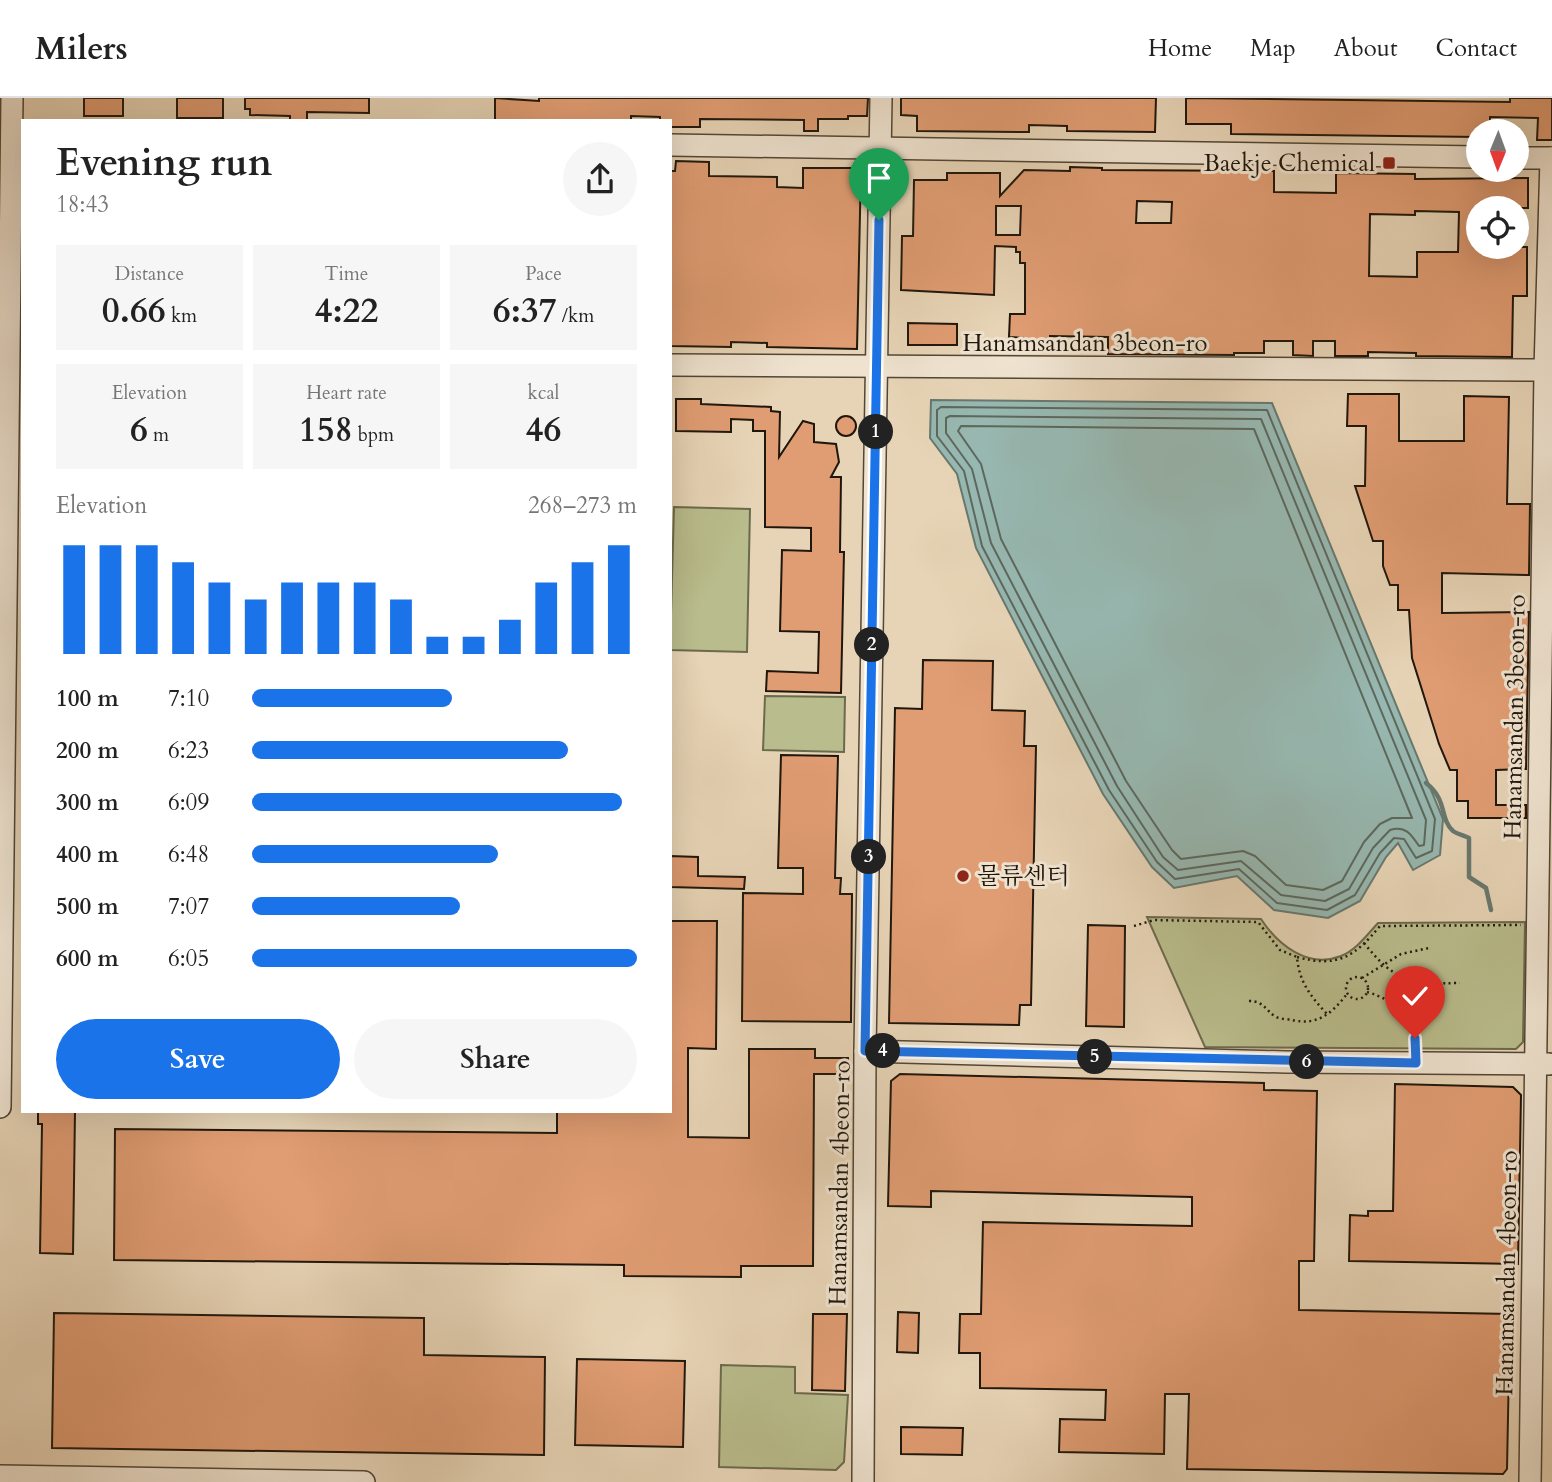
<!DOCTYPE html>
<meta charset="utf-8">
<style>
:root{--surface:#fff;--page:#f6f6f6;--text:#222;--muted:#767676;--line:#e0e0e0;--accent:#1a73e8}
body{margin:0;font-family:Cardo,"Noto Serif KR",serif;background:var(--page);color:var(--text);height:100vh;display:flex;flex-direction:column;font-size:26px;white-space:nowrap}
*{box-sizing:border-box;margin:0}
p{font-size:23px;color:var(--muted)}
.icon{flex:none;width:38px;height:38px;fill:none;stroke:currentColor;stroke-width:2;stroke-linecap:round;stroke-linejoin:round}
.map{position:relative;flex:1;overflow:hidden}
.side{position:absolute;left:21px;top:21px;width:651px;height:994px;display:flex;flex-direction:column;background:var(--surface);border-radius:0px;box-shadow:0 7px 28px #0002}
.side>*{flex:none}
.needle{width:46px;rotate:181deg}
.buttons{position:absolute;left:1466px;top:21px;display:grid;gap:14px}
.buttons a{display:grid;place-items:center;width:63px;height:63px;border-radius:50%;background:var(--surface);box-shadow:0 7px 28px #0002;font-size:35px}
.pin{position:absolute;display:grid;place-items:center;width:60px;height:60px;color:#fff;margin:-72px -30px;border-radius:50% 50% 50% 0;rotate:-45deg;box-shadow:0 0 7px #0007}
.pin .icon{rotate:45deg}
.km{position:absolute;width:35px;height:35px;margin:-18px;border-radius:50%;background:#222;color:#fff;font-size:19px;line-height:35px;text-align:center}
.round{display:grid;place-items:center;flex:none;width:74px;height:74px;border-radius:37px;background:var(--page)}
.head{display:flex;align-items:center;justify-content:space-between;height:119px;padding:0 35px}
h1{font-size:38px;font-weight:800;line-height:52px}
.figures{display:grid;grid-template-columns:repeat(3,1fr);gap:10px;height:119px;padding:7px 35px}
.figures div{display:grid;align-content:center;border-radius:0px;background:var(--page);text-align:center}
.figures b{font-size:35px;font-weight:800}
.figures small{font-size:19px;font-weight:400}
.figures p{font-size:19px}
.chart{height:196px;padding:14px 35px}
.chart p{display:flex;justify-content:space-between}
.chart svg{width:100%;height:126px;margin-top:7px;stroke:var(--accent);stroke-width:6}
.button{display:flex;gap:14px;margin-top:auto;padding:14px 35px}
.button a{flex:1;height:80px;border-radius:42px;background:var(--accent);color:#fff;font-size:28px;font-weight:800;line-height:80px;text-align:center}
.button a+a{background:var(--page);color:var(--text)}
ul{padding:0 35px;list-style:none;font-size:23px}
li{display:grid;grid-template-columns:112px 84px 1fr;align-items:center;height:52px}
li i{height:18px;border-radius:9px;background:var(--accent)}
header{display:flex;align-items:center;gap:42px;box-sizing:border-box;height:98px;padding:0 35px;background:var(--surface);border-bottom:2px solid var(--line)}
header strong{font-size:33px}
nav{display:flex;gap:38px;margin-inline-start:auto;font-size:24px}
.map>svg:first-child{display:block}
</style>
<header>
<strong>Milers</strong>
<nav><a>Home</a><a>Map</a><a>About</a><a>Contact</a></nav>
</header>
<div class="map">
<svg width="1552" height="1384" viewBox="0 0 1552 1384">
<rect width="100%" height="100%" fill="#e7d4b6"/>
<filter id="stains"><feTurbulence type="fractalNoise" baseFrequency=".00286" numOctaves="4"/><feColorMatrix values="0 0 0 0 .2 0 0 0 0 .09 0 0 0 0 .02 0 0 0 .5 -.17"/></filter>
<radialGradient id="worn" r=".72"><stop offset=".6" stop-color="#630" stop-opacity="0"/><stop offset="1" stop-color="#630" stop-opacity=".3"/></radialGradient>
<g fill="#b9bc8c" stroke="#6c6a4c" stroke-width="2">
<path d="M 674,409 L 750,411 L 747,554 L 670,552 Z"/>
<path d="M 765,598 L 845,599 L 844,654 L 763,652 Z"/>
<path d="M 1147,819 L 1261,821 C 1278,847 1308,871 1341,858 C 1356,852 1367,837 1378,825 L 1525,824 L 1523,944 L 1516,951 L 1205,949 Z"/>
<path d="M 721,1267 L 795,1269 L 795,1295 L 848,1297 L 844,1364 L 836,1372 L 719,1369 Z"/>
</g>
<path fill="#97b8b1" stroke="#67786f" stroke-width="2" d="M 931,302 L 1272,305 L 1443,721 L 1440,757 L 1413,772 L 1398,745 L 1386,759 L 1360,803 L 1328,820 L 1274,812 L 1237,778 L 1174,790 L 1152,769 L 1103,696 L 976,450 L 957,376 L 930,340 Z"/>
<g fill="none" stroke-linecap="round" stroke-linejoin="round">
<g stroke="#5c685e" stroke-width="2">
<path d="M 941,309 L 1267,312 L 1435,721 L 1432,753 L 1416,760 L 1404,741 L 1394,740 L 1380,755 L 1355,797 L 1327,812 L 1277,805 L 1239,771 L 1175,781 L 1157,764 L 1109,692 L 982,448 L 964,373 L 937,338 L 937,312 Z"/>
<path d="M 950,318 L 1261,321 L 1426,722 L 1424,747 L 1419,748 C 1411,736 1405,727 1390,732 L 1373,750 L 1349,791 L 1325,803 L 1281,797 L 1241,763 L 1178,772 L 1163,759 L 1117,688 L 991,445 L 972,371 L 946,335 L 946,320 Z"/>
<path d="M 961,328 L 1254,331 L 1412,720 L 1392,720 L 1380,726 L 1364,744 L 1342,783 L 1323,792 L 1286,787 L 1255,758 L 1243,753 L 1181,761 L 1172,752 L 1126,683 L 1001,441 L 981,366 L 958,333 Z"/>
</g>
<path stroke="#67786f" stroke-width="4.5" d="M 1426,685 C 1448,702 1439,720 1453,733 C 1457,736 1465,738 1469,740 L 1469,779 L 1486,790 L 1491,812"/>
</g>
<g fill="#e09c72" stroke="#20170c" stroke-width="2" fill-rule="evenodd">
<rect x="84" y="0" width="39" height="18"/>
<rect x="177" y="0" width="46" height="20"/>
<path d="M 245,0 L 369,0 L 369,15 L 307,14 L 307,23 L 290,23 L 290,18 L 250,17 L 250,11 L 245,11 Z"/>
<path d="M 495,0 L 539,3 L 539,0 L 868,0 L 867,18 L 848,18 L 848,21 L 818,21 L 818,33 L 804,33 L 804,22 L 700,21 L 700,29 L 670,29 L 670,23 L 660,23 L 660,19 L 631,18 L 631,23 L 495,23 Z"/>
<path d="M 901,0 L 1156,0 L 1155,34 L 1067,33 L 1067,28 L 1029,27 L 1029,34 L 917,33 L 917,18 L 901,17 Z"/>
<path d="M 1186,0 L 1510,4 L 1510,0 L 1552,0 L 1552,42 L 1537,42 L 1538,20 L 1490,19 L 1490,33 L 1479,33 L 1479,39 L 1231,36 L 1231,26 L 1186,26 Z"/>
<path d="M 676,63 L 709,64 L 709,78 L 777,79 L 777,89 L 803,90 L 803,70 L 861,70 L 857,251 L 767,249 L 767,245 L 731,244 L 731,249 L 670,248 L 670,73 L 675,73 Z"/>
<path d="M 1070,69 L 1102,70 L 1102,72 L 1274,73 L 1274,94 L 1336,95 L 1336,75 L 1415,76 L 1415,81 L 1528,80 L 1528,110 L 1479,110 L 1479,149 L 1527,149 L 1527,198 L 1513,198 L 1512,259 L 1416,258 L 1416,255 L 1368,254 L 1368,258 L 1335,258 L 1335,243 L 1313,243 L 1313,258 L 1293,257 L 1293,243 L 1264,243 L 1264,255 L 1234,255 L 1234,257 L 1108,256 L 1108,239 L 1050,238 L 1050,247 L 1024,247 L 1024,240 L 1009,239 L 1010,216 L 1025,216 L 1025,165 L 1020,165 L 1020,154 L 1016,154 L 1016,149 L 995,148 L 994,197 L 901,192 L 902,138 L 913,138 L 914,82 L 947,82 L 947,75 L 1000,75 L 1000,98 L 1024,72 L 1070,73 ZM 1137,103 L 1172,104 L 1171,125 L 1136,125 ZM 996,108 L 1021,108 L 1020,137 L 996,137 ZM 1415,113 L 1459,114 L 1458,154 L 1417,154 L 1417,179 L 1369,178 L 1370,116 L 1415,117 Z"/>
<path d="M 908,225 L 957,226 L 957,247 L 908,247 Z"/>
<path d="M 1348,296 L 1399,296 L 1399,343 L 1464,343 L 1464,298 L 1509,299 L 1507,406 L 1530,406 L 1529,477 L 1442,475 L 1442,515 L 1529,514 L 1526,671 L 1496,672 L 1496,707 L 1526,707 L 1526,720 L 1468,720 L 1468,703 L 1457,703 L 1457,672 L 1450,672 L 1439,646 L 1412,560 L 1409,512 L 1398,512 L 1398,487 L 1390,487 L 1383,468 L 1383,443 L 1373,443 L 1355,388 L 1365,388 L 1366,328 L 1347,328 Z"/>
<path d="M 676,301 L 701,301 L 701,306 L 771,309 L 771,313 L 780,314 L 779,359 L 803,323 L 814,326 L 814,344 L 836,346 L 839,364 L 831,379 L 841,379 L 840,454 L 844,454 L 841,595 L 766,593 L 767,573 L 818,575 L 819,534 L 780,533 L 782,452 L 811,453 L 811,430 L 765,429 L 765,333 L 753,333 L 753,322 L 731,321 L 731,334 L 676,333 Z"/>
<circle cx="846" cy="328" r="10"/>
<path d="M 923,562 L 993,563 L 992,612 L 1025,613 L 1024,648 L 1036,648 L 1031,907 L 1020,907 L 1019,927 L 889,925 L 895,610 L 922,611 Z"/>
<path d="M 781,657 L 838,658 L 835,780 L 841,780 L 840,796 L 852,796 L 851,924 L 742,923 L 743,795 L 803,796 L 803,770 L 778,770 Z"/>
<path d="M 670,758 L 698,759 L 698,778 L 745,779 L 744,791 L 670,789 Z"/>
<path d="M 670,823 L 717,823 L 716,951 L 688,950 L 688,1039 L 749,1040 L 749,951 L 815,951 L 815,960 L 848,960 L 848,976 L 814,976 L 813,1168 L 741,1168 L 741,1179 L 624,1178 L 624,1167 L 114,1162 L 115,1031 L 557,1035 L 557,1013 L 670,1013 Z"/>
<path d="M 1088,827 L 1125,828 L 1124,929 L 1086,928 Z"/>
<path d="M 900,976 L 1264,985 L 1264,992 L 1317,993 L 1314,1163 L 1299,1163 L 1299,1212 L 1510,1216 L 1507,1371 L 1503,1376 L 1187,1371 L 1189,1296 L 1165,1296 L 1164,1356 L 1059,1354 L 1060,1321 L 1105,1322 L 1106,1292 L 980,1290 L 980,1255 L 959,1255 L 960,1216 L 981,1216 L 983,1124 L 1192,1128 L 1192,1099 L 931,1093 L 931,1109 L 888,1108 L 891,983 Z"/>
<path d="M 1395,986 L 1513,989 L 1521,997 L 1518,1166 L 1349,1163 L 1350,1117 L 1368,1118 L 1368,1113 L 1393,1113 Z"/>
<path d="M 38,1013 L 75,1013 L 73,1156 L 40,1155 L 42,1026 L 38,1026 Z"/>
<path d="M 898,1214 L 919,1215 L 918,1255 L 897,1254 Z"/>
<path d="M 54,1215 L 424,1220 L 424,1257 L 545,1259 L 544,1357 L 52,1350 Z"/>
<path d="M 813,1216 L 847,1216 L 845,1293 L 812,1292 Z"/>
<path d="M 577,1261 L 685,1263 L 683,1349 L 575,1347 Z"/>
<path d="M 901,1329 L 963,1330 L 962,1357 L 901,1356 Z"/>
</g>
<g fill="none" stroke-linecap="round" stroke-linejoin="round">
<defs>
<g id="minor">
<path d="M 670,47 L 1479,59"/>
<path d="M 1517,60 L 1552,60"/>
<path d="M 670,267 L 1545,272"/>
<path d="M 865,953 L 1286,964 L 1549,966"/>
<path d="M 0,1009 L 12,0"/>
<path d="M 0,1378 L 364,1384"/>
<path d="M 863,1384 L 865,953 L 881,0"/>
<path d="M 1530,1384 L 1545,272 L 1551,60"/>
</g>
</defs>
<use href="#minor" stroke="#524636" stroke-width="24"/>
<g stroke="#20170c" stroke-width="2.5" stroke-dasharray="2 3.5" stroke-linecap="butt">
<path d="M 1134,828 L 1154,822 L 1258,824 L 1280,852 L 1297,859 C 1299,884 1311,899 1328,917"/>
<path d="M 1364,845 C 1396,885 1411,886 1460,885"/>
<path d="M 1297,859 C 1338,870 1354,859 1380,828 L 1521,827"/>
<circle cx="1357" cy="890" r="11"/>
<path d="M 1362,880 L 1401,856 L 1429,850"/>
<path d="M 1367,894 C 1395,902 1415,919 1415,949"/>
<path d="M 1249,903 C 1264,903 1265,912 1276,919 C 1280,921 1287,921 1292,922 C 1318,928 1332,915 1347,896"/>
<path d="M 1411,925 L 1429,919"/>
</g>
<use href="#minor" stroke="#efe3d0" stroke-width="21"/>
</g>
<g fill="none" stroke-linecap="round" stroke-linejoin="round">
<defs>
<path id="route" d="M 879,122 L 865,953 L 1416,965 L 1415,940"/>
</defs>
<use href="#route" stroke="#fff" stroke-width="14"/>
<use href="#route" stroke="#1a73e8" stroke-width="9"/>
</g>
<g fill="#8f2418" stroke="#efe3d0" stroke-width="2.5">
<rect x="1382" y="58" width="14" height="14" rx="3.5"/>
<circle cx="963" cy="778" r="7"/>
</g>
<g text-anchor="middle" dominant-baseline="central" stroke-width="6" stroke-linejoin="round" paint-order="stroke">
<g font-size="24" fill="#20170c" stroke="#efe3d0" text-anchor="end">
<text x="1375" y="65">Baekje Chemical</text>
<text x="977" y="778" text-anchor="start">물류센터</text>
</g>
<g font-size="24" fill="#20170c" stroke="#efe3d0">
<text x="1085" y="245">Hanamsandan 3beon-ro</text>
<text transform="translate(1515 619) rotate(-89)">Hanamsandan 3beon-ro</text>
<text transform="translate(840 1085) rotate(-89)">Hanamsandan 4beon-ro</text>
<text transform="translate(1507 1175) rotate(-89)">Hanamsandan 4beon-ro</text>
</g>
</g>
<rect width="100%" height="100%" filter="url(#stains)"/>
<rect width="100%" height="100%" fill="url(#worn)"/>
</svg>
<div class="buttons">
<a><svg class="needle" viewBox="-14 -14 28 28"><path d="M0-13l5 13h-10z" fill="#e53935"/><path d="M0 13l5-13h-10z" fill="#767676"/></svg></a>
<a><svg class="icon" aria-label="locate" viewBox="0 0 24 24"><circle cx="12" cy="12" r="6"/><path d="M12 2v4M12 18v4M2 12h4M18 12h4"/></svg></a>
</div>
<div class="pin" style="left:879px;top:122px;background:#1e9e55"><svg class="icon" aria-label="arrive" viewBox="0 0 24 24"><path d="M6 21V4h12l-3 4 3 4H6"/></svg></div>
<div class="pin" style="left:1415px;top:940px;background:#d93025"><svg class="icon" aria-label="check" viewBox="0 0 24 24"><path d="M5 12l5 5 9-10"/></svg></div>
<b class="km" style="left:876px;top:334px">1</b>
<b class="km" style="left:872px;top:547px">2</b>
<b class="km" style="left:869px;top:759px">3</b>
<b class="km" style="left:883px;top:953px">4</b>
<b class="km" style="left:1095px;top:959px">5</b>
<b class="km" style="left:1307px;top:964px">6</b>
<section class="side">
<div class="head"><div><h1>Evening run</h1><p>18:43</p></div><a class="round"><svg class="icon" aria-label="share" viewBox="0 0 24 24"><path d="M12 15V3M7 8l5-5 5 5M5 13v7h14v-7"/></svg></a></div>
<div class="figures">
<div><p>Distance</p><b>0.66<small> km</small></b></div>
<div><p>Time</p><b>4:22</b></div>
<div><p>Pace</p><b>6:37<small> /km</small></b></div>
</div>
<div class="figures">
<div><p>Elevation</p><b>6<small> m</small></b></div>
<div><p>Heart rate</p><b>158<small> bpm</small></b></div>
<div><p>kcal</p><b>46</b></div>
</div>
<div class="chart"><p><span>Elevation</span>268–273 m</p>
<svg viewBox="0 0 160 44" preserveAspectRatio="none"><path d="M5 44V6M15 44V6M25 44V6M35 44V12M45 44V19M55 44V25M65 44V19M75 44V19M85 44V19M95 44V25M105 44V38M115 44V38M125 44V32M135 44V19M145 44V12M155 44V6"/></svg>
</div>
<ul>
<li><b>100 m</b>7:10<i style="width:52%"></i></li>
<li><b>200 m</b>6:23<i style="width:82%"></i></li>
<li><b>300 m</b>6:09<i style="width:96%"></i></li>
<li><b>400 m</b>6:48<i style="width:64%"></i></li>
<li><b>500 m</b>7:07<i style="width:54%"></i></li>
<li><b>600 m</b>6:05<i style="width:100%"></i></li>
</ul>
<div class="button"><a>Save</a><a>Share</a></div>
</section>
</div>
